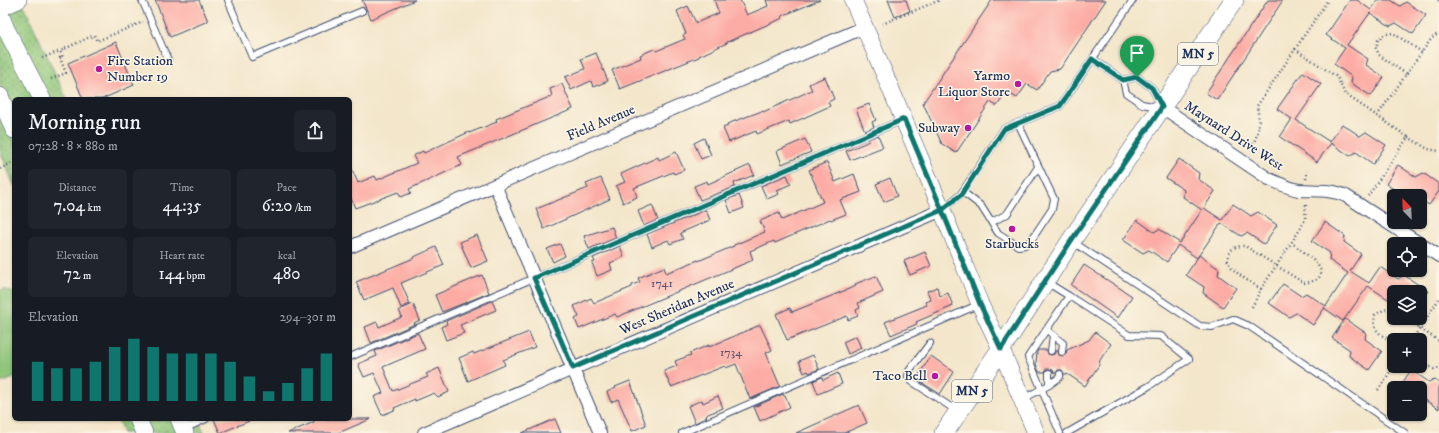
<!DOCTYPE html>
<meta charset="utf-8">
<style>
:root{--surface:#171b24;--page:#20242c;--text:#f1f3f6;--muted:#9ea1a6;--accent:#0f766e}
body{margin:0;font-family:"IM FELL DW Pica",serif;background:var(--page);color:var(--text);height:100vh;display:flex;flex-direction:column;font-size:15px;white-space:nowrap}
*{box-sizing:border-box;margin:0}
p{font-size:13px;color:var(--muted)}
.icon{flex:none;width:22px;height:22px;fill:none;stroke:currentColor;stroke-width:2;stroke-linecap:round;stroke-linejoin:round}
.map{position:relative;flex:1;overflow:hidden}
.details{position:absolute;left:12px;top:97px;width:340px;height:324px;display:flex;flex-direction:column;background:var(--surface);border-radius:6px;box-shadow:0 1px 3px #0004}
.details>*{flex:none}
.needle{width:26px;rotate:337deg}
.fabs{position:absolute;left:1387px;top:189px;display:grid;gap:8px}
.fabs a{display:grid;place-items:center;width:40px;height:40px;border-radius:6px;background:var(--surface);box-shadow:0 1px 3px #0004;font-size:20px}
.pin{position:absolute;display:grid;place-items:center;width:34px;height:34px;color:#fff;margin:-41px -17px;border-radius:50% 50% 50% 0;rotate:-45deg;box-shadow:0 0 4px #0007}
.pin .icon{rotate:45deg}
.round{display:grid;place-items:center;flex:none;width:42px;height:42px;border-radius:6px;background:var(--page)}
.overview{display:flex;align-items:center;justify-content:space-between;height:68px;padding:0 16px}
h1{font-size:22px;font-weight:600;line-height:30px}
.metrics{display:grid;grid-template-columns:repeat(3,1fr);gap:6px;height:68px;padding:4px 16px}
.metrics div{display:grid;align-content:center;border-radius:6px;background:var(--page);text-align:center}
.metrics b{font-size:17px;font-weight:600}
.metrics small{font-size:11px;font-weight:400}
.metrics p{font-size:11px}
.chart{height:112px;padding:8px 16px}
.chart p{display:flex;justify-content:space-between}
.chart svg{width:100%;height:72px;margin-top:4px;stroke:var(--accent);stroke-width:6}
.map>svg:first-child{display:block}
</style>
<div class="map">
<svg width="1439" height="433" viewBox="0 0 1439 433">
<defs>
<pattern id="park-dots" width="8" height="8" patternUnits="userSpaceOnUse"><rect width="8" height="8" fill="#8fc679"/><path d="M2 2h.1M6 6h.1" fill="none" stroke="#74a166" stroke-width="1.8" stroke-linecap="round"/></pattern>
</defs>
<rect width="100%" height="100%" fill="#fcf5e5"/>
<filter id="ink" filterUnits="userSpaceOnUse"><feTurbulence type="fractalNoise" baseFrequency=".025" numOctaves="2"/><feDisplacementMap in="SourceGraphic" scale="8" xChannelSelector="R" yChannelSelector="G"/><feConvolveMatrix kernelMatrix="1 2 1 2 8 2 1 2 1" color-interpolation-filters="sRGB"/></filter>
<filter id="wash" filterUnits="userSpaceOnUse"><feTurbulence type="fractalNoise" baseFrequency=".012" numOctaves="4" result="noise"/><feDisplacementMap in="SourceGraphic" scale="16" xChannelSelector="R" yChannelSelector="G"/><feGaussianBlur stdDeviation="0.9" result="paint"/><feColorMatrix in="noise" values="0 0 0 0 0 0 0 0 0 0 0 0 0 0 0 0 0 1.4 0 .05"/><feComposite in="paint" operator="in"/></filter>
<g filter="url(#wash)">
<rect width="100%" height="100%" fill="#f3e6ca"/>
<g fill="url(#park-dots)" stroke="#557a6c">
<path d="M 0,0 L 21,0 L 67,99 L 14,99 L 14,186 L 0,150 Z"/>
<path d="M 117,419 L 198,419 L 204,433 L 123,433 Z"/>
</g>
<path fill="#8fc679" stroke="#557a6c" d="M 4,289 L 14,293 L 14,378 L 0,383 L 0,291 Z"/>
<g id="blocks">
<g fill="#fcaca4">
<path d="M 155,0 L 199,0 L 208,21 L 170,37 Z"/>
<path d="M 362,0 L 415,0 L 371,19 Z"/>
<path d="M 714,0 L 740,0 L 747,15 L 768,6 L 766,0 L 820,0 L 782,16 L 783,18 L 727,42 L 727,43 L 699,56 L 699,57 L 620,89 L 612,70 L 641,58 L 640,55 L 654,49 L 656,51 L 685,39 L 683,35 L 686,34 L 677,11 L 688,6 L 696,23 L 719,13 Z"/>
<path d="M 888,0 L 906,0 L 910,11 L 895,17 Z"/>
<path d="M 992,0 L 1106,0 L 1060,69 L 1050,71 L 1037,90 L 1027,84 L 1017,98 L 1007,92 L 997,106 L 990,102 L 956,153 L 942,144 L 923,103 Z"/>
<path d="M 1268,0 L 1283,0 L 1217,100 L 1206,93 Z"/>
<path d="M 1350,0 L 1357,0 L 1371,10 L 1378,0 L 1391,0 L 1400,6 L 1406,2 L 1426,15 L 1413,34 L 1396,23 L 1390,26 L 1370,13 L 1347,45 L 1368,59 L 1366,65 L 1384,77 L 1371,96 L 1351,83 L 1352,77 L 1334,64 L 1345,48 L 1326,35 Z"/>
<path d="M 116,42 L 134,85 L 102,99 L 83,99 L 68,63 Z"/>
<path d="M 596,53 L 608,81 L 593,87 L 591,81 L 571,90 L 565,77 L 585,69 L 581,59 Z"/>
<path d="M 1303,72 L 1321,84 L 1296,120 L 1330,142 L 1342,124 L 1360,136 L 1366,132 L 1386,145 L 1373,164 L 1356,152 L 1350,156 L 1331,143 L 1317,162 L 1280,137 L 1292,119 L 1277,109 Z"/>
<path d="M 825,77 L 834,99 L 828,102 L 830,106 L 790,124 L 789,121 L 757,134 L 756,131 L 729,142 L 723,128 L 728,126 L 727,124 L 762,111 L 763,112 L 812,90 L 809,84 Z"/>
<path d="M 562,84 L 573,109 L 458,157 L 462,165 L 409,189 L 411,193 L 401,197 L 398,192 L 355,208 L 350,196 L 350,165 L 358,183 L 375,176 L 377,180 L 417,163 L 413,156 L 423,151 L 424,153 L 469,132 L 469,133 L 497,122 L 496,119 L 552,96 L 550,89 Z"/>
<path d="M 869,104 L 876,120 L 872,122 L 874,127 L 865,131 L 856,109 Z"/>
<path d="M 878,135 L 883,147 L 850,160 L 846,151 L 865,143 L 869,141 L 868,139 Z"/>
<path d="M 704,138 L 711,155 L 701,159 L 694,143 Z"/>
<path d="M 805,139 L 811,152 L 782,164 L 777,151 Z"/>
<path d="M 676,152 L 684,170 L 674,174 L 673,172 L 634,188 L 637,197 L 623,203 L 616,186 L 625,182 L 621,174 L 658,157 L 659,160 Z"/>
<path d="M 1179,159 L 1199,173 L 1198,179 L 1215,191 L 1204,208 L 1222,220 L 1233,204 L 1251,216 L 1258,212 L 1277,225 L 1264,244 L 1247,233 L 1241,236 L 1221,223 L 1197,258 L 1178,245 L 1167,262 L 1149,250 L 1143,253 L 1123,240 L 1137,220 L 1154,232 L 1159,229 L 1180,243 L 1202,210 L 1183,197 L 1184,190 L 1166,178 Z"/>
<path d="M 827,162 L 835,182 L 854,174 L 861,192 L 840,200 L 846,214 L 831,220 L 830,219 L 775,243 L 774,241 L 750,251 L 753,260 L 617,317 L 615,314 L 579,329 L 575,319 L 579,317 L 574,306 L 591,298 L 594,303 L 632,287 L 632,285 L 640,282 L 638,278 L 664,267 L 666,273 L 698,260 L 698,261 L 734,246 L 734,245 L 765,232 L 760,221 L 779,213 L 782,220 L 823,202 L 809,170 Z"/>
<path d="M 750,165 L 754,175 L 734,183 L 735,187 L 700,200 L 694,186 L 707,181 L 708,184 Z"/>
<path d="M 1398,165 L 1416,177 L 1423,173 L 1439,184 L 1439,191 L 1429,205 L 1420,199 L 1420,196 L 1416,196 L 1412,194 L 1409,196 L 1404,196 L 1386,184 Z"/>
<path d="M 787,175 L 791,184 L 777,190 L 779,194 L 767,199 L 761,186 Z"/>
<path d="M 601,178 L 610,199 L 544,229 L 536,209 L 588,188 L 586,184 Z"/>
<path d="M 890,178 L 897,196 L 884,202 L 876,184 Z"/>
<path d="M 739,195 L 744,208 L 731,213 L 726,200 Z"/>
<path d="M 652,205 L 658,220 L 644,226 L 638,211 Z"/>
<path d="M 706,210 L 710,220 L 680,233 L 683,239 L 670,244 L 668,240 L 652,247 L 647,234 Z"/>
<path d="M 1325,222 L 1345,236 L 1344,242 L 1361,254 L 1350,271 L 1369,283 L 1380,267 L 1398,279 L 1404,275 L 1429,292 L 1394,292 L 1394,295 L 1388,299 L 1368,286 L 1343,321 L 1324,308 L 1325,307 L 1313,325 L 1296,313 L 1289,317 L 1269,303 L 1283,284 L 1301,296 L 1306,293 L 1326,306 L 1348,273 L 1329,260 L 1330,253 L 1312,241 Z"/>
<path d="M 612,227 L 616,238 L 589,249 L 584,236 Z"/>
<path d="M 477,235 L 488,261 L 471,268 L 460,242 Z"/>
<path d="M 560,244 L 565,256 L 553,262 L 547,249 Z"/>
<path d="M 620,246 L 624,257 L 610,263 L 612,270 L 597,276 L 592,263 L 595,262 L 593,258 Z"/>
<path d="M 436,247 L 444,265 L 401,283 L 410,304 L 401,308 L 393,288 L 364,300 L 356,282 L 414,258 L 414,257 Z"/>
<path d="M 925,252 L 931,266 L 910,275 L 904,261 Z"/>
<path d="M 1199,255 L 1219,269 L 1218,275 L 1236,288 L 1223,307 L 1203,293 L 1204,287 L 1186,275 Z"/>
<path d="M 1084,265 L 1132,296 L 1118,318 L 1071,285 Z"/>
<path d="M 482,275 L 489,293 L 442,312 L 435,295 Z"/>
<path d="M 876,276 L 883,292 L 858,303 L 860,308 L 856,310 L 858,316 L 848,320 L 847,316 L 787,340 L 776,314 L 790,308 L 792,312 L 856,286 L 855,284 Z"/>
<path d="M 937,287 L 940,296 L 948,293 L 953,306 L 916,322 L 917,324 L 891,335 L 885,322 L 927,305 L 925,302 L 931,300 L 927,291 Z"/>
<path d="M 492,301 L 496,310 L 460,325 L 464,333 L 446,340 L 441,327 L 447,324 L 446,321 Z"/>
<path d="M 413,304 L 420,320 L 414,323 L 415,324 L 371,343 L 365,327 L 377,322 L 379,327 L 402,317 L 399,310 Z"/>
<path d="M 1345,319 L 1366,333 L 1365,339 L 1382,351 L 1369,370 L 1349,356 L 1350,350 L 1332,338 Z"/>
<path d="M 760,325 L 772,350 L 766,353 L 780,386 L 750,399 L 736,364 L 726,368 L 725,366 L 671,387 L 664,371 L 677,366 L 675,361 L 691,355 L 690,353 L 709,345 L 709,347 Z"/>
<path d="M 529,332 L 535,347 L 503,360 L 505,365 L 468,381 L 459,358 L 473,352 L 474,354 Z"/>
<path d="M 1095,332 L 1111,344 L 1100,360 L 1099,365 L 1085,386 L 1069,375 L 1064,374 L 1062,370 L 1058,370 L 1056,373 L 1054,373 L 1053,370 L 1049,369 L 1046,369 L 1045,372 L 1039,372 L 1036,364 L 1037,352 L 1038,350 L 1047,350 L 1048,354 L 1051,355 L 1054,354 L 1056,351 L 1058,351 L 1059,355 L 1063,356 L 1066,354 L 1067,350 L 1089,340 Z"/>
<path d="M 418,333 L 425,349 L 383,367 L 393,391 L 428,377 L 426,374 L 439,368 L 449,392 L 438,397 L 434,393 L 415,401 L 415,399 L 394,408 L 395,410 L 382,415 L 374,397 L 383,393 L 374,373 L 364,377 L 358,364 L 377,356 L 375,351 Z"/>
<path d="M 856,336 L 861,348 L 848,354 L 843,342 Z"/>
<path d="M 813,355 L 819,369 L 809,373 L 808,371 L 804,373 L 799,361 Z"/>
<path d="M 931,356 L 954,372 L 940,394 L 916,379 Z"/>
<path d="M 1411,370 L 1429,382 L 1434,379 L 1439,383 L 1439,409 L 1420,397 L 1420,388 L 1399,388 Z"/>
<path d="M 838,373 L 842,384 L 818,394 L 813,381 L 822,377 L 823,380 Z"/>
<path d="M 630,381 L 646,425 L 632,431 L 618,399 L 611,402 L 607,392 L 616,388 L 615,387 Z"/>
<path d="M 783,394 L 784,396 L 785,396 L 790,407 L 760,421 L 754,407 Z"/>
<path d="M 718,396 L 723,408 L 708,414 L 706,416 L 707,417 L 695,423 L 688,406 L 702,400 L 703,403 Z"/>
<path d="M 859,405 L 867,423 L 844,433 L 796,433 Z"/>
<path d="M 214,419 L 254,419 L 220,433 Z"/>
<path d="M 313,419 L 371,419 L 338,433 L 288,433 L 314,422 Z"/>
<path d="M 555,419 L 561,433 L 522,433 Z"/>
</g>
</g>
</g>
<g filter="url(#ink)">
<use href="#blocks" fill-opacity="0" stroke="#3b4a6e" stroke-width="1"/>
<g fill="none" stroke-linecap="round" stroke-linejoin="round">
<defs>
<g id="lane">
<path d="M 142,0 L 168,60"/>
<path d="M 228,0 L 252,57 L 362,11"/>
<path d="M 1093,59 L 1123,80 L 1126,93 L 1142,104 L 1158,107"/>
<path d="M 1123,80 L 1137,77 L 1152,88 L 1160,103"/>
<path d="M 963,192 L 981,206 L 998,233 L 1018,246 L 1025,245 L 1032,239 L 1052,209 L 1054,199 L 1018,123"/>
<path d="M 943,209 L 961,194 L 1004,129 L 1060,106 L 1133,0"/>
<path d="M 992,222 L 1007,214 L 1038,167"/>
<path d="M 1073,242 L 1200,326 L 1212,327 L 1233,319 L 1249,326 L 1405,433"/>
<path d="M 1048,283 L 1069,296 L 1028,357 L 1060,433"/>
<path d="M 1046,329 L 1053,335 L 1051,351"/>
<path d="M 1053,335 L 1063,343 L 1062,352"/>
<path d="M 930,343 L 909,371 L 908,377 L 911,381 L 957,411"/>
<path d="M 350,357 L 902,120"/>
<path d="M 1049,385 L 1060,377 L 1060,374"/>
<path d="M 1023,399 L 1049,385 L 1049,373"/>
<path d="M 184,429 L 206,419"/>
<path d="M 682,433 L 980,304"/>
<path d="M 1067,433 L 1149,386 L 1189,359 L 1161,336 L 1129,335 L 1069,296"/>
</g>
<g id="street">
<path d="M 1162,107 L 1269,179 C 1279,183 1288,188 1299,190 C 1315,191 1331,189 1346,196 L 1439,256"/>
<path d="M 495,185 L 600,433"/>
<path d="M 350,247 L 865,27"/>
<path d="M 424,433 L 942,210"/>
</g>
<g id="secondary">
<path d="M 853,0 L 942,210 L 980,304 L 1001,349 L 1036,433"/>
<path d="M 0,8 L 18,0"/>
<path d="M 0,14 L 6,29 L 42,99"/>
<path d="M 0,96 L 14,130"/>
<path d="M 138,419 L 144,433"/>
<path d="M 179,419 L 185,433"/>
</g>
<path id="primary" d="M 944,433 L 1001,349 L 1071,241 L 1234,0"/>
</defs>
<use href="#lane" stroke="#3b4a6e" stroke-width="8"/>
<use href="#street" stroke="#3b4a6e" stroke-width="14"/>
<use href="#secondary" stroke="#3b4a6e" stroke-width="18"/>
<use href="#primary" stroke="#3b4a6e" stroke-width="20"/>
<g stroke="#3b4a6e" stroke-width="2.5" stroke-dasharray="1 3" stroke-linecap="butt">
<path d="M 1438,0 L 1439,1"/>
<path d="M 882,24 L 940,0"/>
<path d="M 1295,49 L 1337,77 L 1345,94 L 1408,137 L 1368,196"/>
<path d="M 42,58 L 60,51"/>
<path d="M 1406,74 L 1379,55 L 1376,48 L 1378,40 L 1385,34 L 1393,33 L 1422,52"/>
<path d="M 51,79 L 66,73 L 60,58 L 63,57 L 60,51 L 94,35 L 97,41 L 143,22"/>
<path d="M 1377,116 L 1431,39 L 1439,33"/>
<path d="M 1408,137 L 1428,149 L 1439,151"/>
<path d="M 1251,148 C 1260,131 1260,124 1257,106 L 1328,0"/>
<path d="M 0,169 L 11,163"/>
<path d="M 1306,179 L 1307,171"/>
<path d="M 1261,289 C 1251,282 1221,267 1229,254 C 1232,247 1238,246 1245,246 L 1304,283 C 1343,277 1304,253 1292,243"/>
<path d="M 1252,307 L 1261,289 L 1301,228 L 1305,219 L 1306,202"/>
<path d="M 1394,311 C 1387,307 1381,311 1375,315 C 1372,333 1381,334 1394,343"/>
<path d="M 1404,318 L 1439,341"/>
<path d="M 1412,340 L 1439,299"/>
<path d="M 1420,360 L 1434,369 L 1439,368"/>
<path d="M 1378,390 L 1394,366"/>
</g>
<use href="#lane" stroke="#fff" stroke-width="6"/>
<use href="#street" stroke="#fff" stroke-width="12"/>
<use href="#secondary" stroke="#fff" stroke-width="17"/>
<use href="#primary" stroke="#fff" stroke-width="19"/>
</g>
</g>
<g fill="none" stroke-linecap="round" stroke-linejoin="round" filter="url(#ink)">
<defs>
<path id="route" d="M 1137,77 L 1123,80 L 1092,59 L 1060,106 L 1004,129 L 962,194 L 942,210 L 904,119 L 534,278 L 573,368 L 942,210 L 980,304 L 1001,349 L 1071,241 L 1162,107 L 1152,88 L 1137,77"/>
</defs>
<use href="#route" stroke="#fff" stroke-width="8"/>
<use href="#route" stroke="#0f766e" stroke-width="5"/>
</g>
<g fill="#b5179e" stroke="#fcf5e5" stroke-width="1.5">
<circle cx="99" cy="69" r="4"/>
<circle cx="1018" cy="84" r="4"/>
<circle cx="968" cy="128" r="4"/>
<circle cx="1012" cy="229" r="4"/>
<circle cx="935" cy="376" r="4"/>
</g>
<g text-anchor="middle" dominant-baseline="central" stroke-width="3" stroke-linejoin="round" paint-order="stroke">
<g font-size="12" fill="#534e70">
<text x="662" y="283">1741</text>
<text x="731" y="352">1734</text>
</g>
<g fill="#fcf5e5" stroke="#5e6a86" stroke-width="1">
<rect x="1178" y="43" width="40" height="22" rx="3"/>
<rect x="952" y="380" width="40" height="22" rx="3"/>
</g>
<g font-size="13" font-weight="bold" fill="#1b2f5e">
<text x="1198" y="54">MN 5</text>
<text x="972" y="391">MN 5</text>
</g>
<g font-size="14" fill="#1b2f5e" stroke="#fcf5e5" text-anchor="end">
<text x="107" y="61" text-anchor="start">Fire Station<tspan x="107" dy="16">Number 19</tspan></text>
<text x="1010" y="76">Yarmo<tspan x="1010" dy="16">Liquor Store</tspan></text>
<text x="960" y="128">Subway</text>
<text x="1012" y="244" text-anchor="middle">Starbucks</text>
<text x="927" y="376">Taco Bell</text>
</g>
<g font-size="14" fill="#1b2f5e" stroke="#fcf5e5">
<text transform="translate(601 123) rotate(-23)">Field Avenue</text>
<text transform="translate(1234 136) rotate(33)">Maynard Drive West</text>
<text transform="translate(677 307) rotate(-23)">West Sheridan Avenue</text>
</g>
</g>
</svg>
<div class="fabs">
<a><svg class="needle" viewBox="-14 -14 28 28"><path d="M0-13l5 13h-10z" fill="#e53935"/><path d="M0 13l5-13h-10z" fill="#9ea1a6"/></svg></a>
<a><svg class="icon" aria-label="locate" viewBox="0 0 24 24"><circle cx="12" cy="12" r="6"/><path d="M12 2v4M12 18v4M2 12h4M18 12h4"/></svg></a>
<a><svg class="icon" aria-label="layers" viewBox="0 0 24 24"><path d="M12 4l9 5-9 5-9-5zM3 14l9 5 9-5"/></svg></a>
<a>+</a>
<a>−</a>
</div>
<div class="pin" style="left:1137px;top:77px;background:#1e9e55"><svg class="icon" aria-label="arrive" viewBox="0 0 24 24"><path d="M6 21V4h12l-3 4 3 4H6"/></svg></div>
<section class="details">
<div class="overview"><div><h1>Morning run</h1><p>07:28 · 8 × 880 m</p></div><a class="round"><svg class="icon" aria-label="share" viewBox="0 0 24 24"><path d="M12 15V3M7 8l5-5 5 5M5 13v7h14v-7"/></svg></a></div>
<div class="metrics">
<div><p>Distance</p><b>7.04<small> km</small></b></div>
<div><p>Time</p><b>44:35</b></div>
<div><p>Pace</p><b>6:20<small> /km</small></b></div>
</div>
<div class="metrics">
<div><p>Elevation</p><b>72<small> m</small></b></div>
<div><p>Heart rate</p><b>144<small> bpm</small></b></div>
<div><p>kcal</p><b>480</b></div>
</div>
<div class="chart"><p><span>Elevation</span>294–301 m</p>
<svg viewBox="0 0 160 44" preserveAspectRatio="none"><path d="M5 44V20M15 44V24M25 44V24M35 44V20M45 44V11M55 44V6M65 44V11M75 44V15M85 44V15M95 44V15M105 44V20M115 44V29M125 44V38M135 44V33M145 44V24M155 44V15"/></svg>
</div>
</section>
</div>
